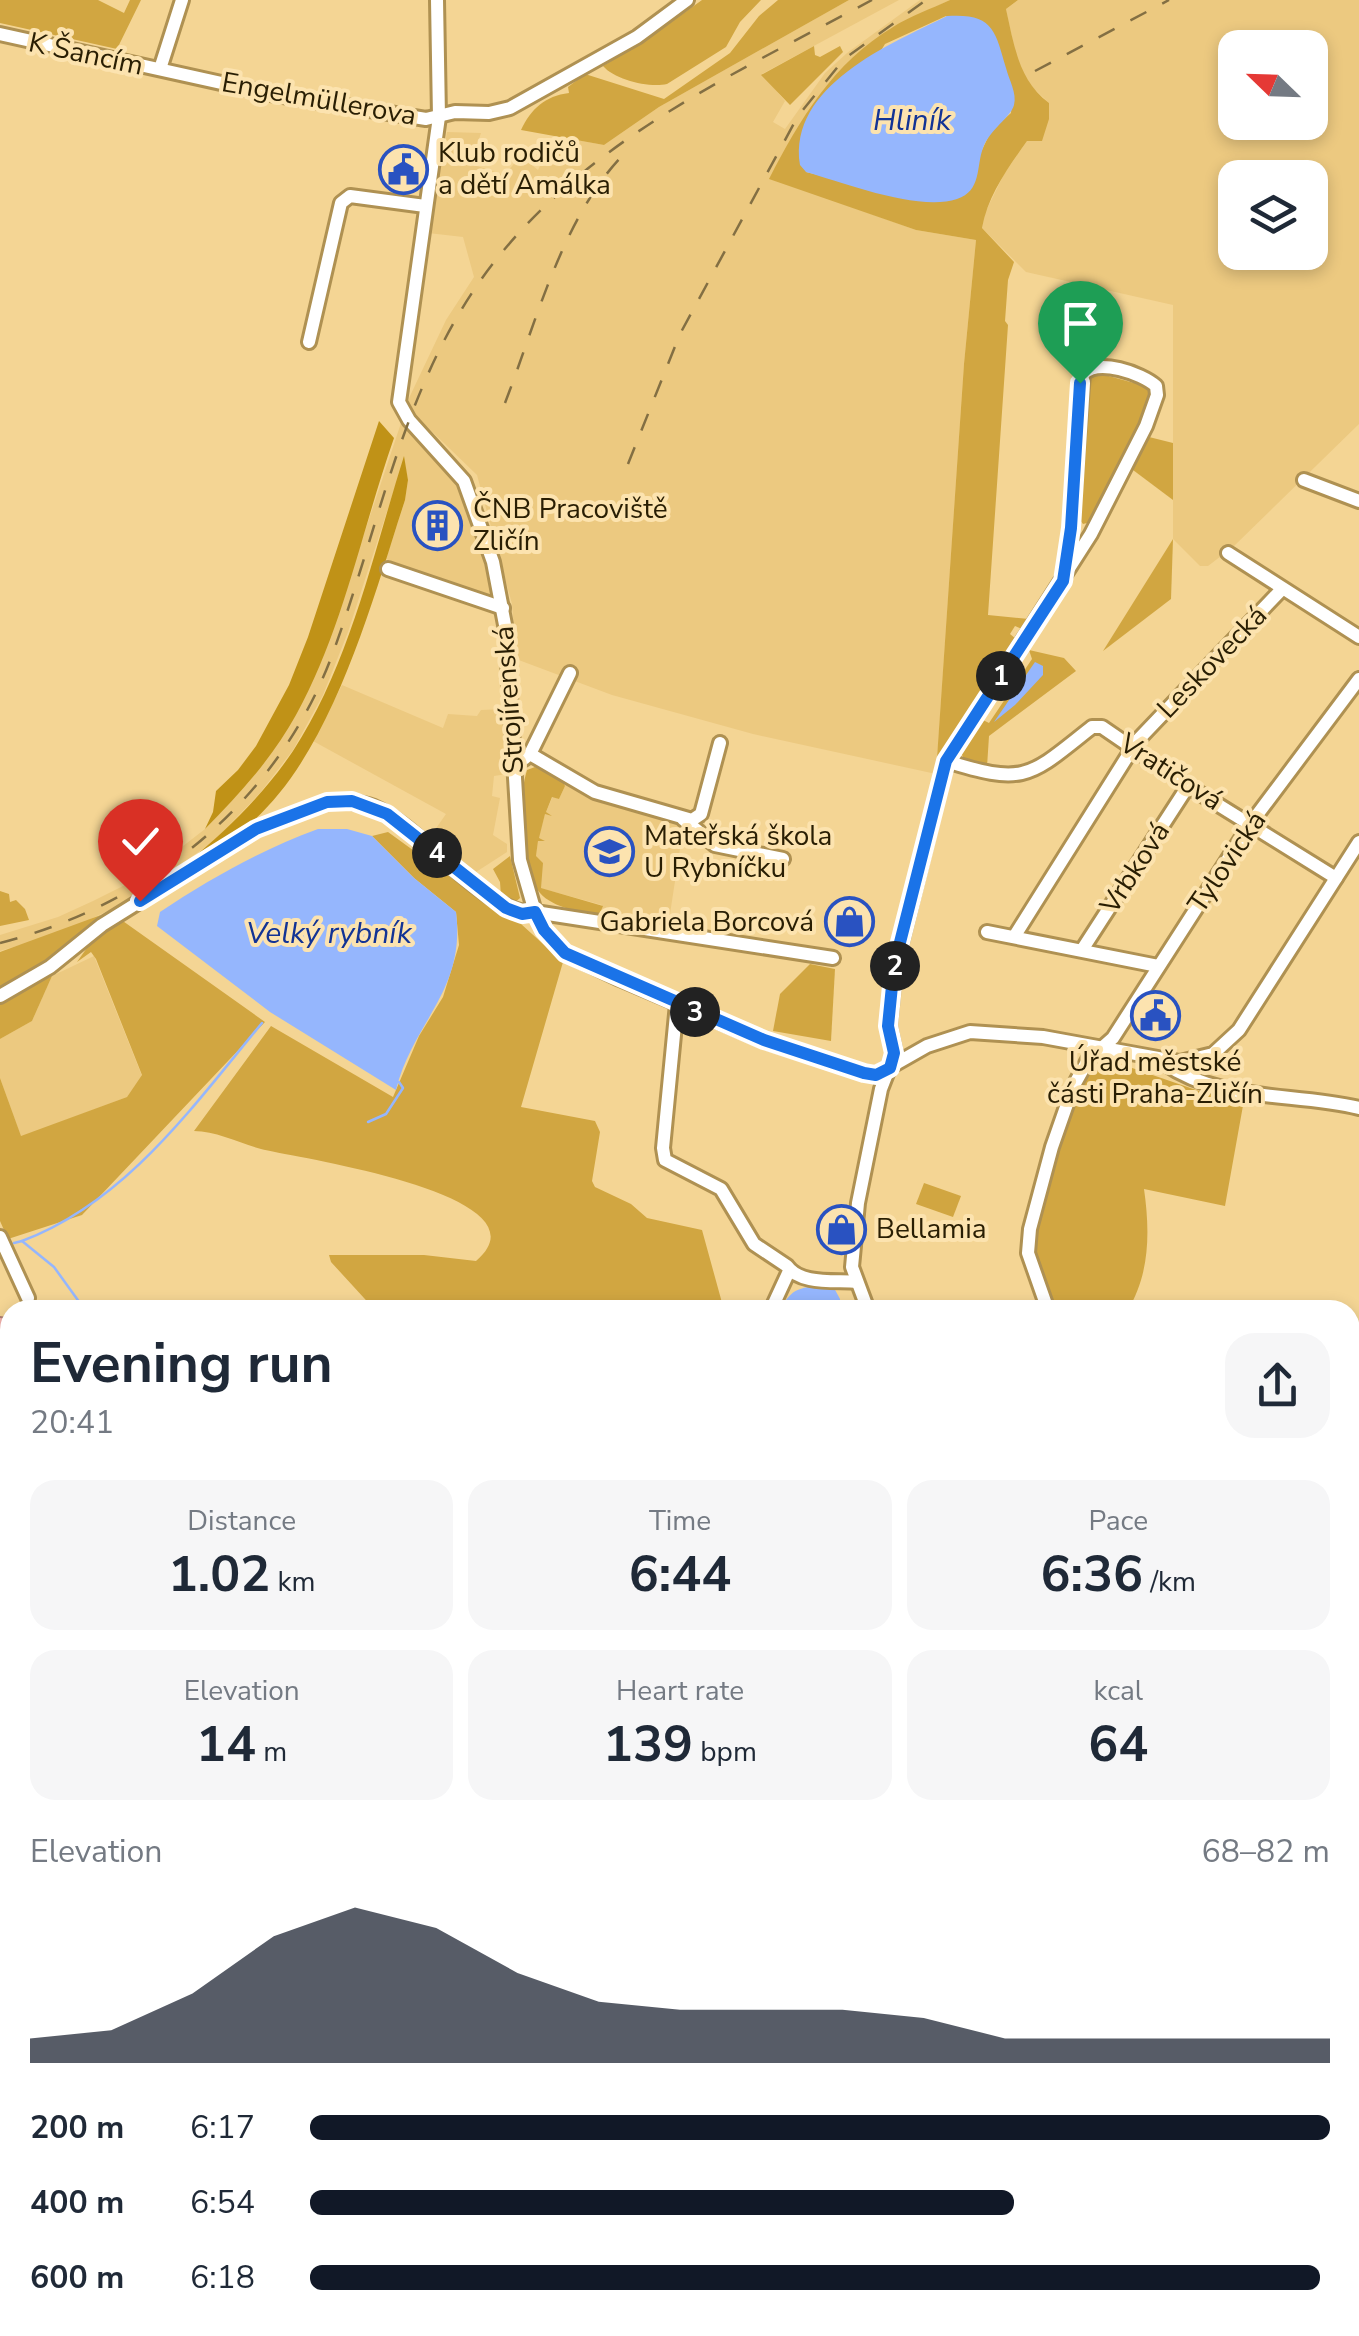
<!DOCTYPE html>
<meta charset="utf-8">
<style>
:root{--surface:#fff;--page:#f6f6f7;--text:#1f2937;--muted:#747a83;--accent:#111827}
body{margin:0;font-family:"Nunito Sans",sans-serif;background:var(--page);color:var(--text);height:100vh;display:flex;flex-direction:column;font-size:38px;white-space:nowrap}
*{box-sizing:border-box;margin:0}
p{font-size:32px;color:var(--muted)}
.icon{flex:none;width:55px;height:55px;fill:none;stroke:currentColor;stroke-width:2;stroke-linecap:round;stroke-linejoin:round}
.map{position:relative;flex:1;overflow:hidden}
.details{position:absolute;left:0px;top:1300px;width:1360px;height:1038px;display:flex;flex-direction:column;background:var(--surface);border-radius:30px 30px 0 0;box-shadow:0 5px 15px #0003}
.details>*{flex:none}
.needle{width:65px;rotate:293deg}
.fabs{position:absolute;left:1218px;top:30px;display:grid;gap:20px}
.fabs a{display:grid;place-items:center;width:110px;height:110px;border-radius:20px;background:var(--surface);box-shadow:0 5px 15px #0003;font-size:50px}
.pin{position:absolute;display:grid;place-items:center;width:85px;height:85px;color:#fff;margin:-102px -42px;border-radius:50% 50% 50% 0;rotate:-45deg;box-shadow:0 0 10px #0007}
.pin .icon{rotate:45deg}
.km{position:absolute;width:50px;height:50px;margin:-25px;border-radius:50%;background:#222;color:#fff;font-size:28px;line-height:50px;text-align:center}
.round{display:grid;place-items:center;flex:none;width:105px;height:105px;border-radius:30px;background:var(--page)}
.headline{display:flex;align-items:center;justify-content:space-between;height:170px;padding:0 30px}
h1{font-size:55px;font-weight:700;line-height:75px}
.metrics{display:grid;grid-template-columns:repeat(3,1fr);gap:15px;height:170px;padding:10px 30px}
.metrics div{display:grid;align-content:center;border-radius:25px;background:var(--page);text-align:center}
.metrics b{font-size:50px;font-weight:700}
.metrics small{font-size:28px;font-weight:400}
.metrics p{font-size:28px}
.chart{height:280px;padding:20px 30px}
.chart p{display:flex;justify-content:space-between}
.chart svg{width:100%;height:180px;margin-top:10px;fill:var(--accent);opacity:.7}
ul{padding:0 30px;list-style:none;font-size:32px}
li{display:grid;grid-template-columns:160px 120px 1fr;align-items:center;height:75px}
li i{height:25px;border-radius:12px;background:var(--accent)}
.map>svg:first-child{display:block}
</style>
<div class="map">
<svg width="1359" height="2336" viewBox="0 0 1359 2336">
<rect width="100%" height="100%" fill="#f4d594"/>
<g fill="#ecc980" fill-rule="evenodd">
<path d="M 849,0 L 899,0 L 762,74 L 785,101 L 773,122 L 785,129 L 825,73 L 847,53 L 920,0 L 950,0 L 891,28 L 770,178 L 916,230 L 976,240 L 964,364 L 936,774 L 753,734 L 612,695 L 516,659 L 512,604 L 477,475 L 418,418 L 413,433 L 465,494 L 495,596 L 488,596 L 386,559 L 405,500 L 408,480 L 404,459 L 348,632 L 323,695 L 293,750 L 260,793 L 215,840 L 134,898 L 64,932 L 0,951 L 0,935 L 58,917 L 93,901 L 127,884 L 178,850 L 205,829 L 248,783 L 296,715 L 323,657 L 410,396 L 446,320 L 474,277 L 463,237 L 428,233 L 447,132 L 481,133 L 471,164 L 504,175 L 521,156 L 538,170 L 548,149 L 566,138 L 604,145 L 659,107 Z"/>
<path d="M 1018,0 L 1359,0 L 1359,424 L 1233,547 L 1208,566 L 1200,566 L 1173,539 L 1173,305 L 1026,272 L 982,228 L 985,213 L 1004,174 L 1027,141 L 1049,103 L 1028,83 L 1016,56 L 1006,9 ZM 1235,48 L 1310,48 L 1310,122 L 1235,122 ZM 1235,178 L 1310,178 L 1310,252 L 1235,252 Z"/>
<path d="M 342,685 L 443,728 L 448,714 L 477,716 L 481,710 L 502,709 L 507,774 L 494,776 L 492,796 L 500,798 L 493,835 L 507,844 L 507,852 L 476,872 L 430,837 L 446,814 L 313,741 Z"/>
<path d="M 563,781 L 595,797 L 674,822 L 683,829 L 668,927 L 599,915 L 602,905 L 540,888 L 536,856 L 538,840 L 545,814 L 549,815 L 546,812 L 553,796 L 559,799 L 565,786 Z"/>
<path d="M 94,956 L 142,1076 L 127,1097 L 21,1137 L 0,1078 L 0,1039 L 32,1021 L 52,976 Z"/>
<path d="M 1359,2177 L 1359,2336 L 1207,2336 L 1179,2328 L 1350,2328 L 1350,2178 Z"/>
</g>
<g fill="#d1a641" fill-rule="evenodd">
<path d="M 0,0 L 98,0 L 124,13 L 130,0 L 141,0 L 117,49 L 0,23 Z"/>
<path d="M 702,0 L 761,0 L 740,22 L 726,47 L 667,84 C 649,88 615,80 603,66 L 652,36 Z"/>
<path d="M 778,0 L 849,0 L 659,107 L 604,145 L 521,130 C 531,109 545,96 569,93 L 568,87 L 585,74 L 664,99 L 730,53 L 759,16 Z"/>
<path d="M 950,0 L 1018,0 L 1006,9 C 1014,44 1018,80 1049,103 L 1049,119 L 1042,141 L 1027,141 C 1008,168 988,195 982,228 L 1014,262 L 1008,280 L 1005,321 L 1008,325 L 988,615 L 1029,619 L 1022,629 L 1015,626 L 1010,634 L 1016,639 L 937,758 L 964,364 L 976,240 L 916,230 L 769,179 C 800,119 833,63 893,27 C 910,16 931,9 950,0 ZM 946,16 C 981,47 1017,62 1011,113 L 991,131 L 981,152 L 925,201 L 806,172 L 885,44 Z"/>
<path d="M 814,46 L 815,55 L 820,57 L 840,46 L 843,52 L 790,105 L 761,75 Z"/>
<path d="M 1106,371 L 1105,375 L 1134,383 L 1136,381 L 1149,388 L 1150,399 L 1091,522 L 1083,524 L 1075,513 L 1079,511 L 1088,385 L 1084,383 L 1090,373 Z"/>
<path d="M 1149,437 L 1173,443 L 1173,500 L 1133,470 Z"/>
<path d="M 1173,539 L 1171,599 L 1103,651 Z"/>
<path d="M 1029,650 L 1064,658 L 1076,671 L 989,736 L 987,767 L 964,759 L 960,751 L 981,719 L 989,723 L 1032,659 Z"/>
<path d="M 535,767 L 563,781 L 565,786 L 559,799 L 552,797 L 546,812 L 552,816 L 545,814 L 539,838 L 545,841 L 538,841 L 536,856 L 543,863 L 541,888 L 603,906 L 599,915 C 581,912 553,908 540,893 C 516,864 518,800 527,770 Z"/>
<path d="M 388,832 L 497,911 L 521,924 L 563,962 L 521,1107 L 595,1121 L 600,1132 L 592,1181 L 595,1187 L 631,1204 L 647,1218 L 702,1230 L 724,1310 L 375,1310 L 331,1262 L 329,1255 L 424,1255 L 476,1261 C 555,1194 291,1157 261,1149 C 239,1143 216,1131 194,1131 L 271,1026 L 393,1097 L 419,1036 L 443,997 L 459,945 L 456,912 L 414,878 L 372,836 Z"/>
<path d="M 510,856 L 520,898 L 512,905 L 501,896 L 500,882 L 493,869 Z"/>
<path d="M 0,891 L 9,894 L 10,902 L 16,900 L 25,909 L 29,920 L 0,926 Z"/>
<path d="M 101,915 L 23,978 L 0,989 L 0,952 Z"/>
<path d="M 120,919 L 265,1022 L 82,1215 L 8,1239 L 0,1221 L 0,1078 L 21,1136 L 127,1097 L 142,1075 L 96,959 L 91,952 L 77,962 L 89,945 Z"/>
<path d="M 810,964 L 835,969 L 831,1041 L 773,1031 L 780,994 Z"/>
<path d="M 52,976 L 32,1021 L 0,1039 L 0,1001 Z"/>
<path d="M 1106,1059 L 1202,1092 L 1244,1100 L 1225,1206 L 1144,1189 C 1150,1231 1150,1273 1128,1310 L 1053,1310 L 1033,1242 L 1073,1096 L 1091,1064 Z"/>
<path d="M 924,1183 L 961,1196 L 953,1217 L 916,1204 Z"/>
<path d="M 1350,2044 L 1359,2044 L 1359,2156 L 1350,2158 Z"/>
</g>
<g fill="#c09217">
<path d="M 379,421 L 394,438 C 362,529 343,630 296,715 C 272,758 240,794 205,829 L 213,812 L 216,791 L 238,770 L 256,746 L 289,685 L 308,637 Z"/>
<path d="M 404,456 L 408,480 L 405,500 C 372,601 332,757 246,827 C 229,841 207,851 187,863 C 227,830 264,794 293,751 C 350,664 373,554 404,456 Z"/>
</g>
<g fill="#95b6fd">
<path d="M 947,16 C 993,13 995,30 1006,68 C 1009,80 1017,93 1014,105 C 1011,117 989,130 983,148 C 976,166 982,191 957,199 C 919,212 845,183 806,172 L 800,165 C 788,86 890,44 947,16 Z"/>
<path d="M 1035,662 L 1043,666 L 1043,675 L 1015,705 L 994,722 Z"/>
<path d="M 318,829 L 347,829 L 372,836 L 414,878 L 456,912 C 466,992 413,1021 396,1090 L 270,1012 L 157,926 L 160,912 C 211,878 261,850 318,829 Z"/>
<path d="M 833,1286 L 840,1299 L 840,1310 L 780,1310 C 794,1283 805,1288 833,1286 Z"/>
</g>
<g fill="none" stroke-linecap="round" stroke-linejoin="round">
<g stroke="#95b6fd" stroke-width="2.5">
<path d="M 368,1122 L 386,1114 L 403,1088 L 399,1082"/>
<path d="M 22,1241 C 126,1202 193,1106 262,1023"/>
<path d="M 14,1243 L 22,1241 L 54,1267 L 85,1310"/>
</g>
<defs>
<g id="minor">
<path d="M 437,0 L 439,117 L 399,402 L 409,420 L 464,481 L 493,562 L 506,630 L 520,860 L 535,912 L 545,930 L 565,953 L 620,979 L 763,1040 L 865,1073 L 876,1075 L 927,1046 L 970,1032 L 1043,1037 L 1180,1062 L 1213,1054 L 1239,1030 L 1359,842"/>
<path d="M 0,34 L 271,94 L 426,119 L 455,112 L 489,113 L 510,108 L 637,37 L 687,0"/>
<path d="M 160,69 L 182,0"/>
<path d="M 309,342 L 341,203 L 350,196 L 425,206"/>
<path d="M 1304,480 L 1359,501"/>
<path d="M 1228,553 L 1359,637"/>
<path d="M 388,569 L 503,608"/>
<path d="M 530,754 L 595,792 L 692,820 L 701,814 L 720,743"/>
<path d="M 524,759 L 530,754 L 570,673"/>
<path d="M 946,761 C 1026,786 1029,777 1092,727 L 1102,727 L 1188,786 L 1336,878"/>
<path d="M 683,819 L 715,845 L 783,859"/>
<path d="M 987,932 L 1158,966"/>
<path d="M 1014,937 L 1137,741 L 1282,589"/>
<path d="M 1082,950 L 1188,786"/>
<path d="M 0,996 L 50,967 L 102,925 L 256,829 L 327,802 C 343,801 358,801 374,807 C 420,826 488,918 535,912 L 833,958"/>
<path d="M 677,1004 L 663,1148 L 665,1160 L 721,1189 L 754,1244 L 787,1266 C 800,1285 835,1280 857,1282"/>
<path d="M 1164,1063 C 1222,1103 1294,1092 1359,1108"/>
<path d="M 0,1237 L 28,1298"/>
<path d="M 771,1310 L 789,1271"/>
<path d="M 868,1310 L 852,1267 L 858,1203 L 881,1089 L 895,1053 L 889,1026 L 895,967 L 946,761 L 1091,534 L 1146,426 L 1157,395 L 1156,386 C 1141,373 1098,358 1083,374 L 1071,528 L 1063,581"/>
<path d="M 1048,1310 L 1028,1253 L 1030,1229 L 1052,1147 L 1073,1087 L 1088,1060 L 1113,1038 L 1251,823 L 1359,679"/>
<path d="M 0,1458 L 10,1476"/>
<path d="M 1350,1727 L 1354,1739 L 1350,1748"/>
<path d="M 1350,2027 L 1359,2026"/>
<path d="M 1350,2167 L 1359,2166"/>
<path d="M 67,2328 L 78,2336"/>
<path d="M 910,2328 L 932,2336"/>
<path d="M 17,2336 L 23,2328"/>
<path d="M 653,2336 L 658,2328"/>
</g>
<g id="highway">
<path d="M 0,1327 L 10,1347"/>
<path d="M 0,1384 L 10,1403"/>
<path d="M 1016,2328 L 1037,2336"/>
<path d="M 1084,2328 L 1106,2336"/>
</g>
</defs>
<use href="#minor" stroke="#af9152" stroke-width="18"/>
<use href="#highway" stroke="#af8073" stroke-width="22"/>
<use href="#minor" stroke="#fff" stroke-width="12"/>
<use href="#highway" stroke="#f7b5af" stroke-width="18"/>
<g stroke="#836f43" stroke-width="2.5" stroke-dasharray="18 18" stroke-linecap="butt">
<path d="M 1035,71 L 1169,0"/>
<path d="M 505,403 C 537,320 564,211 629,149"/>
<path d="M 628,464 L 680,334 L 798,116 L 844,59 L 926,0"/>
<path d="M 0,943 C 149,905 276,803 331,658 C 381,524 404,376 495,261 C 593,137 736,73 872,0"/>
</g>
</g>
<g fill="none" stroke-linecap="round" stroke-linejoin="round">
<defs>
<path id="route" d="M 140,901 L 256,829 L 327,802 L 352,801 L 387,814 L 506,908 L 522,914 L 535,912 L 544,930 L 565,953 L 764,1040 L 864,1073 L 876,1075 L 890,1068 L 894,1053 L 888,1026 L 894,966 L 946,761 L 1063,581 L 1071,528 L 1080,383"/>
</defs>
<use href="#route" stroke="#fff" stroke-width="20"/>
<use href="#route" stroke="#1a73e8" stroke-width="12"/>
</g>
<defs>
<symbol id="civic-ring" viewBox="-11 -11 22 22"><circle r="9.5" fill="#fce3af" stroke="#2952c1" stroke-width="1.5"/><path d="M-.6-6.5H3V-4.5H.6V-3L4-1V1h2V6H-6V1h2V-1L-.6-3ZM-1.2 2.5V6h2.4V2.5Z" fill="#2952c1"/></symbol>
<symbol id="building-ring" viewBox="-11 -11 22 22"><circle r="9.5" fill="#fce3af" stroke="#2952c1" stroke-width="1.5"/><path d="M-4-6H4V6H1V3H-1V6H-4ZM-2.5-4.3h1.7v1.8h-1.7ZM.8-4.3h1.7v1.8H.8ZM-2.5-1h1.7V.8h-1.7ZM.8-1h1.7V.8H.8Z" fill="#2952c1"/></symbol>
<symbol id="school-ring" viewBox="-11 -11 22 22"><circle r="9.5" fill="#fce3af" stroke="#2952c1" stroke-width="1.5"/><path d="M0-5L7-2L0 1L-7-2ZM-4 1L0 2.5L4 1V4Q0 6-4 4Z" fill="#2952c1"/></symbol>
<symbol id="shop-ring" viewBox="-11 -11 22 22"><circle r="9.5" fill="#fce3af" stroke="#2952c1" stroke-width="1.5"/><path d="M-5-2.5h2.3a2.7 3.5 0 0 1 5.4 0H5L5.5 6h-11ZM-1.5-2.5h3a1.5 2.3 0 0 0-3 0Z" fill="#2952c1"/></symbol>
</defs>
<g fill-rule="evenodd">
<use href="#civic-ring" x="376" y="142" width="55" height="55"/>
<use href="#building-ring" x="410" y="498" width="55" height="55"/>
<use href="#school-ring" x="582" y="824" width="55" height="55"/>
<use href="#shop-ring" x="822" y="894" width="55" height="55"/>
<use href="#civic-ring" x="1128" y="988" width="55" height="55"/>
<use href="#shop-ring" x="814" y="1202" width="55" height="55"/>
</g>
<g text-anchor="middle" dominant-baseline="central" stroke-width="8" stroke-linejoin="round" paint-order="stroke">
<g font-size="28" fill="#291e03" stroke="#fce3af">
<text transform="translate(86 54) rotate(12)">K Šancím</text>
<text transform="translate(319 99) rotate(10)">Engelmüllerova</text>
<text transform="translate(1212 662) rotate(-46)">Leskovecká</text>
<text transform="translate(509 700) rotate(-94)">Strojírenská</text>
<text transform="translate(1171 772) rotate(33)">Vratičová</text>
<text transform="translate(1227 862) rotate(-56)">Tylovická</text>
<text transform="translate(1135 868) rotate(-57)">Vrbková</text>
</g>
<g font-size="28" fill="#291e03" stroke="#fce3af" text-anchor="start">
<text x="438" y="153">Klub rodičů<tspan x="438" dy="32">a dětí Amálka</tspan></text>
<text x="473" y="509">ČNB Pracoviště<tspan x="473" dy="32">Zličín</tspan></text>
<text x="644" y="836">Mateřská škola<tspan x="644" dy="32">U Rybníčku</tspan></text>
<text x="814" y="922" text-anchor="end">Gabriela Borcová</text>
<text x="1155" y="1062" text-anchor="middle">Úřad městské<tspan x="1155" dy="32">části Praha-Zličín</tspan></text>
<text x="876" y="1229">Bellamia</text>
</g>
<g font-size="30" font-style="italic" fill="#123395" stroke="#fce3af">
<text x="912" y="120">Hliník</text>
<text x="329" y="933">Velký rybník</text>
</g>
</g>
</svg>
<div class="fabs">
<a><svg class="needle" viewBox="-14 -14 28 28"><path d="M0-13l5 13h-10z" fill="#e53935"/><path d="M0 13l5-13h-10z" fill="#747a83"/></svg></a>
<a><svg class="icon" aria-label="layers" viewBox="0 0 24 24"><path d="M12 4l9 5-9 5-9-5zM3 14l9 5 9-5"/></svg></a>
</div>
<div class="pin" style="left:1080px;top:383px;background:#1e9e55"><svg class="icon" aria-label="arrive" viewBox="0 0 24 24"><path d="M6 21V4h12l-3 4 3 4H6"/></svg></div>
<div class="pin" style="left:140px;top:901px;background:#d93025"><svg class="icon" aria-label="check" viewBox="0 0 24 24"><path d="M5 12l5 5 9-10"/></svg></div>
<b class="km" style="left:1001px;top:676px">1</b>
<b class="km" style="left:895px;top:966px">2</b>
<b class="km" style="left:695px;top:1012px">3</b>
<b class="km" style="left:437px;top:853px">4</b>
<section class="details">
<div class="headline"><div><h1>Evening run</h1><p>20:41</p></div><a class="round"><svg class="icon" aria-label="share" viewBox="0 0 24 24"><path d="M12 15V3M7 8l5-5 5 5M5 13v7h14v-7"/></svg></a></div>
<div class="metrics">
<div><p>Distance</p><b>1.02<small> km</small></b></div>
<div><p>Time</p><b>6:44</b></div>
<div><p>Pace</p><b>6:36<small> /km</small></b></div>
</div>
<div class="metrics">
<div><p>Elevation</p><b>14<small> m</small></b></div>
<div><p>Heart rate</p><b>139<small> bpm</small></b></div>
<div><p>kcal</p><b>64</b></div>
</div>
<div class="chart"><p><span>Elevation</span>68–82 m</p>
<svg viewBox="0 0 160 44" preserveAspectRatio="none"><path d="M0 44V38L10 36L20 27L30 13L40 6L50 11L60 22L70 29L80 31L90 31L100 31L110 33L120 38L130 38L140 38L150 38L160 38V44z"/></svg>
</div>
<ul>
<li><b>200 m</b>6:17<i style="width:100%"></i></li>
<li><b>400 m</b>6:54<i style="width:69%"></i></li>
<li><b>600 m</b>6:18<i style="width:99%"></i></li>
</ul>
</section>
</div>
